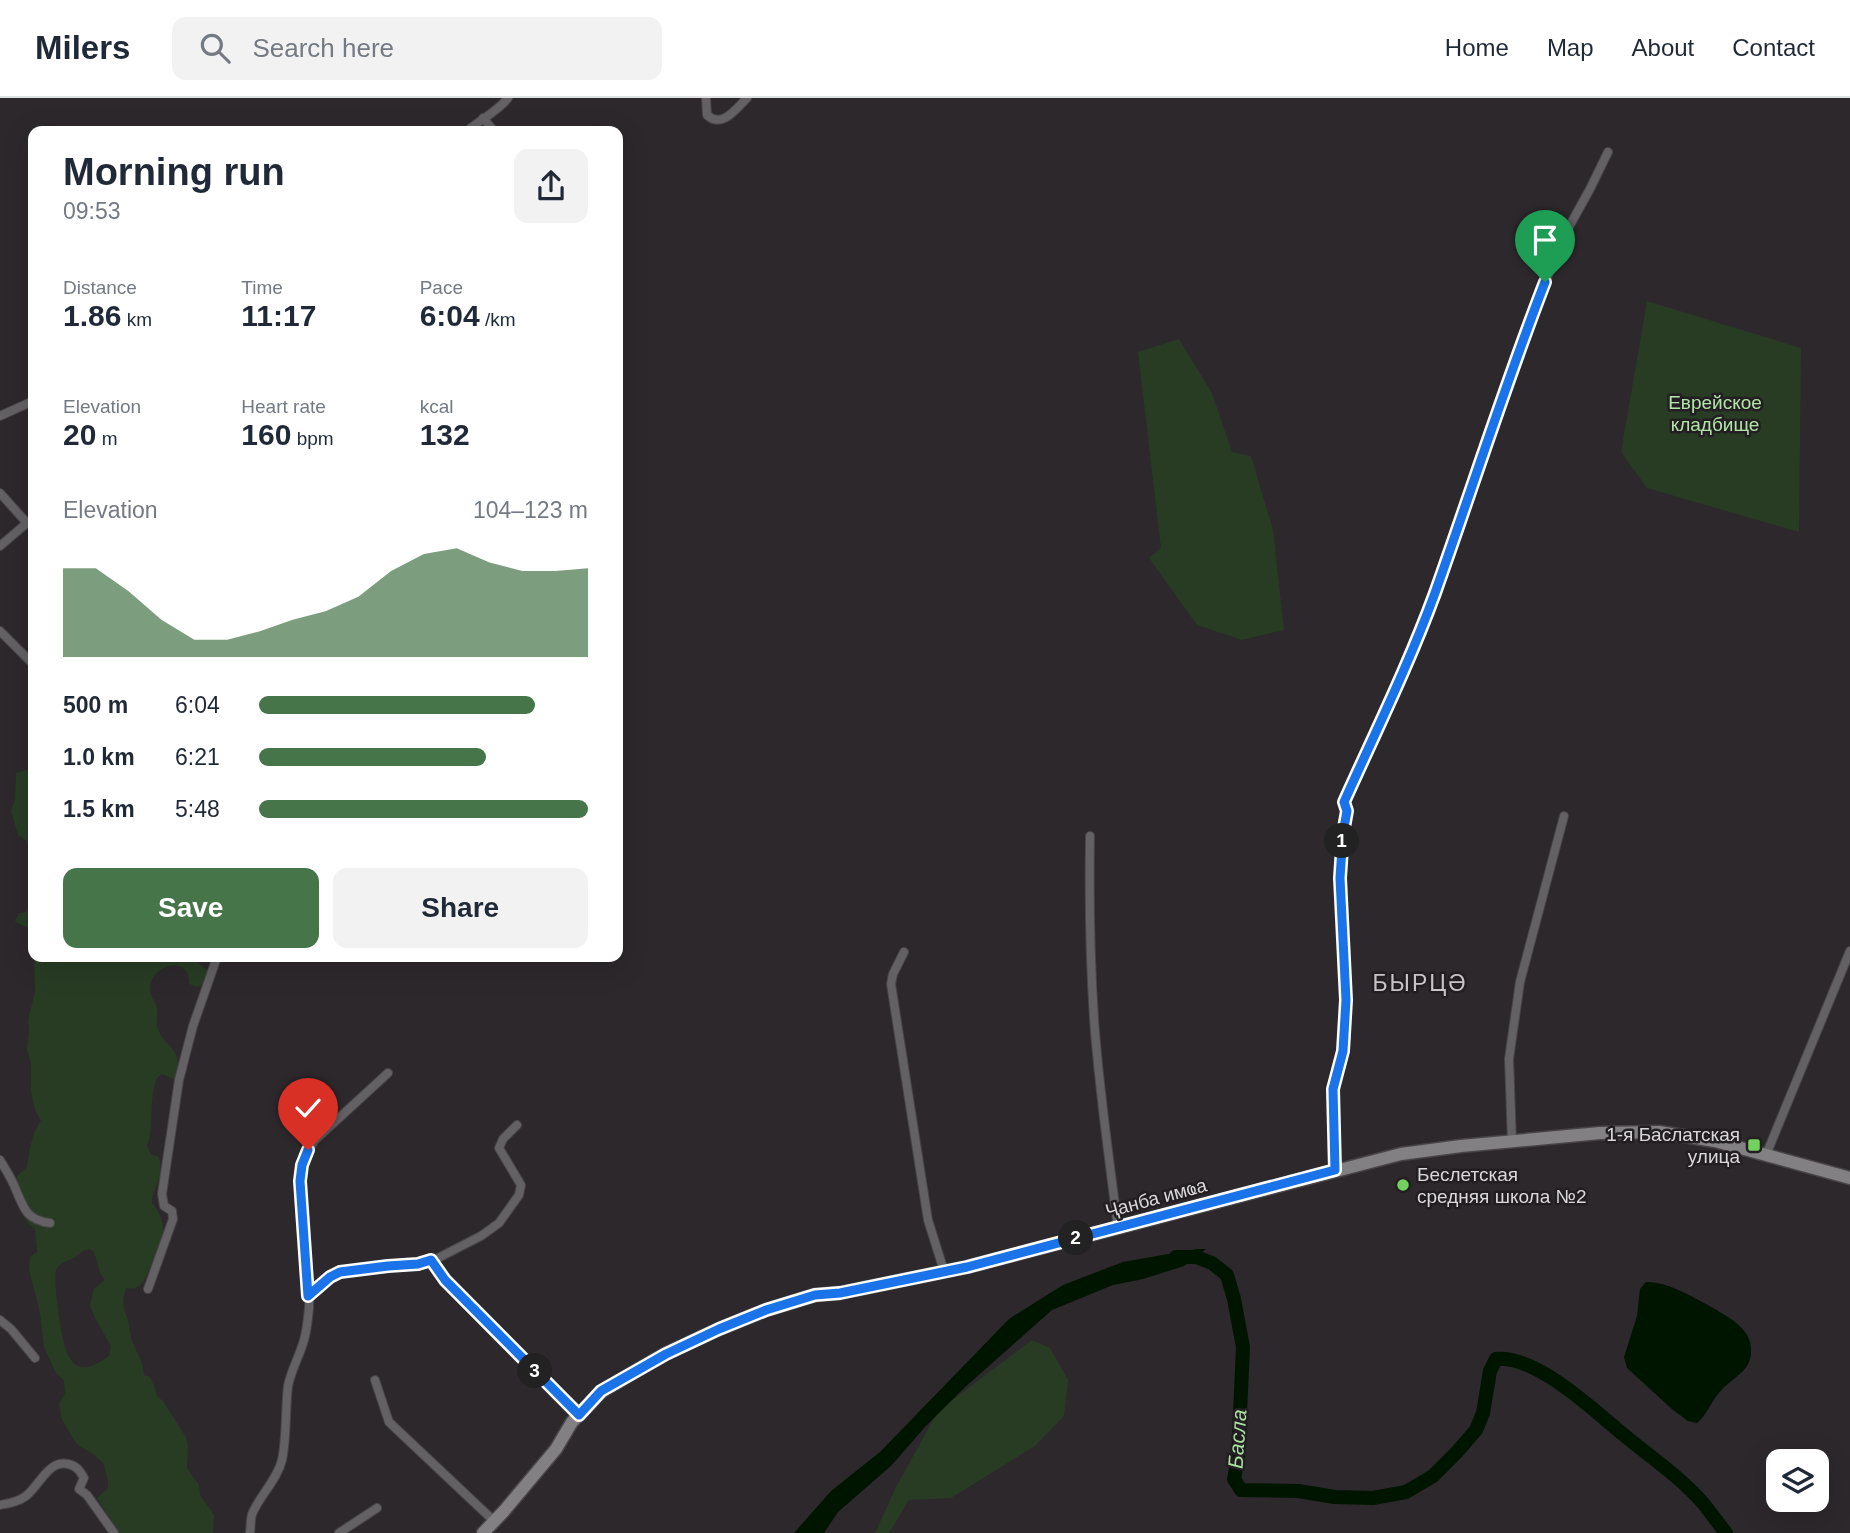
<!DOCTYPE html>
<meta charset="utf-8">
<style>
:root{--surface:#fff;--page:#f2f2f3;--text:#1f2937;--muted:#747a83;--line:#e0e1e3;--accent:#457548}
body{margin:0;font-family:Arial,sans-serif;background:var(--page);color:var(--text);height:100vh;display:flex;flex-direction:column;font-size:26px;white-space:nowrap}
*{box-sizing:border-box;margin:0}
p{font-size:23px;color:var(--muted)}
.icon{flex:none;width:38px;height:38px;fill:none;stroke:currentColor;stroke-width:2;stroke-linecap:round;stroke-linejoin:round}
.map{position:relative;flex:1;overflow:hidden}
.sheet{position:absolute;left:28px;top:28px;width:595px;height:836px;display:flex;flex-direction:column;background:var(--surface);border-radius:14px;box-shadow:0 7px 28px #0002}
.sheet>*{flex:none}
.tools{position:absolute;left:1766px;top:1351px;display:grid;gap:14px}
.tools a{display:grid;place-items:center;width:63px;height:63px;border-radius:14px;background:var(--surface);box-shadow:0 7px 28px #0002;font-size:35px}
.pin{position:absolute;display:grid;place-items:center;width:60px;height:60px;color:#fff;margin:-72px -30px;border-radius:50% 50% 50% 0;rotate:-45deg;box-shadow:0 0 7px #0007}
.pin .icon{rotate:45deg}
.km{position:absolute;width:35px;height:35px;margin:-18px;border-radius:50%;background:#222;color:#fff;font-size:19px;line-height:35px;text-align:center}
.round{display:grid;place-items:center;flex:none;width:74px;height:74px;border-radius:14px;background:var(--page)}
.overview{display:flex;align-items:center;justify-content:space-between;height:119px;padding:0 35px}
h1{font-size:38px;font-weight:800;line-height:52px}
.figures{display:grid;grid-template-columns:repeat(3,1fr);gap:10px;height:119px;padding:7px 35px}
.figures div{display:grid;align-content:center}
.figures b{font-size:30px;font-weight:800}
.figures small{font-size:19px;font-weight:400}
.figures p{font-size:19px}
.chart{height:196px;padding:14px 35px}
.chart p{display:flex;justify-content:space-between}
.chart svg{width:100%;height:126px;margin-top:7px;fill:var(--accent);opacity:.7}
.cta{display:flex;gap:14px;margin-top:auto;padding:14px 35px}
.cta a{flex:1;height:80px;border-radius:14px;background:var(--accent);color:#fff;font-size:28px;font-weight:800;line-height:80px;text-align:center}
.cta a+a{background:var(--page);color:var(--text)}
ul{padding:0 35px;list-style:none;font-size:23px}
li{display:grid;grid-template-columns:112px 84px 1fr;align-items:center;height:52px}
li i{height:18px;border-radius:9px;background:var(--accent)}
header{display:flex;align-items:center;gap:42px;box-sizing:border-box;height:98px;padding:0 35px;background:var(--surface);border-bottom:2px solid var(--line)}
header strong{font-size:33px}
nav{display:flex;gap:38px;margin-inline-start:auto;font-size:24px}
.search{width:490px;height:63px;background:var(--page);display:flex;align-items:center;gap:18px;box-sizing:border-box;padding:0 24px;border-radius:14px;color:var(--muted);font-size:26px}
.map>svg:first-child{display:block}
</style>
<header>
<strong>Milers</strong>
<div class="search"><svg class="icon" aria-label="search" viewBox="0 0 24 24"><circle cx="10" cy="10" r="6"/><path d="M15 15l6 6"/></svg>Search here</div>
<nav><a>Home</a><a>Map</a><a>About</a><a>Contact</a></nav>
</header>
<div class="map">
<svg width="1850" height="1435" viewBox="0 0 1850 1435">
<rect width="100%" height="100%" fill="#2c282c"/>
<g fill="#283c24" fill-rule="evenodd">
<path d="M 1647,203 L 1801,250 L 1799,434 L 1647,390 L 1621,354 Z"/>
<path d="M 1179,241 L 1212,295 L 1232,354 L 1251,358 L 1273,432 L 1284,532 L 1242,542 L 1197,527 L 1149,460 L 1161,450 L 1138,254 Z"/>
<path d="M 26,672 L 33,673 L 33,763 L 27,743 L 18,737 L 11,713 L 15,702 L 16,675 Z"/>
<path d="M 33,802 L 33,832 C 27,828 21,828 15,823 L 19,815 L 26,814 Z"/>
<path d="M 36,859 L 195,859 L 197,864 L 209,874 L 205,886 L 197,889 L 189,886 C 191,857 151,865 150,891 C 150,899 156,904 157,911 C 158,917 156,923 157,928 C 164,953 184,945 176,982 L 162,976 L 157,980 C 148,1002 155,1026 147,1048 L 151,1056 L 159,1059 C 165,1083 153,1084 152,1105 C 175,1132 157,1153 145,1181 C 139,1189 136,1192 126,1190 L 123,1201 L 124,1211 L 128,1222 L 132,1243 L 142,1265 L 144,1277 L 150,1279 L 155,1290 L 157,1298 L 163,1303 L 186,1339 L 188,1349 L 187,1370 L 199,1387 L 200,1397 L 214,1417 L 213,1435 L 119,1435 L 97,1400 L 108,1390 C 109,1381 105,1375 104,1366 L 92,1355 L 79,1348 L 72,1339 L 61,1319 L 59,1305 L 65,1296 L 64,1282 L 56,1275 L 44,1249 L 40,1215 L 29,1172 L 30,1159 L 37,1154 L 35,1131 C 15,1115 18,1102 17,1078 L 27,1069 C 29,1054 32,1034 41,1023 L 35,1012 L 31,993 L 31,964 L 27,952 L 29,931 L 28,923 L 35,893 L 34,862 ZM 89,1151 L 94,1154 L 101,1177 L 105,1182 L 94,1191 L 90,1208 L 96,1222 L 111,1248 L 109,1258 C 68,1288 65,1251 59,1220 C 58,1211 53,1177 57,1170 C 62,1163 69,1163 75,1159 C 81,1155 82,1153 89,1151 Z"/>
<path d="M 1032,1242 L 1050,1250 L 1068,1282 L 1064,1318 L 1035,1348 L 951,1400 L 909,1402 L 889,1435 L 875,1435 L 896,1389 L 938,1313 Z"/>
</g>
<g fill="#001500">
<path d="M 1197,1151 L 1206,1151 L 1184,1168 L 1143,1181 L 1113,1187 L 1052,1212 L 964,1290 L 924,1330 L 892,1367 L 838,1414 L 824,1435 L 794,1435 L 831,1393 L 880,1354 L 1009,1221 L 1063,1187 L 1123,1164 Z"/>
<path d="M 1646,1184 C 1667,1184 1687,1196 1706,1206 C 1724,1217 1753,1229 1751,1254 C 1751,1261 1748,1268 1743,1273 C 1735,1281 1726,1286 1719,1295 C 1711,1304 1707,1317 1697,1325 L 1688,1323 L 1673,1312 L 1627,1270 L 1624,1259 L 1637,1218 L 1640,1191 Z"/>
</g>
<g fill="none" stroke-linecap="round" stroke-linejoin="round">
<path stroke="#001500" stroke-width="14" d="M 1176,1159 L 1196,1159 L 1212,1165 L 1227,1177 L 1234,1201 L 1243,1249 L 1238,1360 L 1234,1381 L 1241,1392 L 1298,1393 L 1335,1399 L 1373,1400 L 1406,1394 L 1433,1378 L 1457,1354 L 1476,1332 L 1483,1315 L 1490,1273 L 1496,1261 C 1539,1257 1598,1317 1630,1342 C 1655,1362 1682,1381 1703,1405 C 1711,1415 1718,1425 1726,1435"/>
<defs>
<g id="street">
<path d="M 706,0 L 707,17 C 722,31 736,11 747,0"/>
<path d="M 483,20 L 494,33"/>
<path d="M 467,33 C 480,22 498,13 508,0"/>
<path d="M 0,318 L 33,303"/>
<path d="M 0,395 L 27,425 L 33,429"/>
<path d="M 0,448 L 27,425"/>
<path d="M 0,533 L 33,566"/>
<path d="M 1090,738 C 1089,799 1090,860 1094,921 C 1099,991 1109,1060 1118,1130"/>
<path d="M 904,854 L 893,876 L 891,886 L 928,1122 L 944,1173"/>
<path d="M 1512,1044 L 1509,961 L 1520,884 L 1564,718"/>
<path d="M 1766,1057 L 1850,853"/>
<path d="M 0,1062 C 6,1072 12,1081 16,1092 C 24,1110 26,1122 50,1125"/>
<path d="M 1335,1072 L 1333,991 L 1343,953 L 1346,902 L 1340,780 L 1343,735 L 1347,713 L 1344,704 L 1419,538 L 1436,494 L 1521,246 L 1545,185 L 1565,136 L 1590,91 L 1608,54"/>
<path d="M 431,1162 L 445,1182 L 579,1317"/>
<path d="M 148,1191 L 173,1121 L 172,1113 L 164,1108 L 162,1096 L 179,982 L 193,928 L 217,859"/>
<path d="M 308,1198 L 330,1179 L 340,1174 L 418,1166 L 438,1160 L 481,1138 L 499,1125 L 519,1097 L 521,1087 L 499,1050 L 503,1041 L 517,1027"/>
<path d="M 0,1222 L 11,1231 L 35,1260"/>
<path d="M 375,1282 L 389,1324 L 495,1424"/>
<path d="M 0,1407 C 10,1405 18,1404 26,1398 C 40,1387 48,1362 68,1366 C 77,1368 80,1373 84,1380 L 79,1391 L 87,1397 L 114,1435"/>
<path d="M 250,1435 C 251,1428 250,1420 253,1414 C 261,1396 277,1382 282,1362 C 287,1338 285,1312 288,1288 C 291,1272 300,1257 304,1242 C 307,1232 308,1220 309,1210 C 312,1156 282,1089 315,1042 L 388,975"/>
<path d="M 339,1435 L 377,1410"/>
</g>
<path id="secondary" d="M 483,1435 L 504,1413 L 556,1351 L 572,1324 L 602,1293 L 665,1256 L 719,1231 L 766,1212 L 815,1197 L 840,1195 L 967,1169 L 1401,1056 L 1461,1048 L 1600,1035 L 1659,1034 L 1715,1043 L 1850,1080"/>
</defs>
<use href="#street" stroke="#484448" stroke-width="10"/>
<use href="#secondary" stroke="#484448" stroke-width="15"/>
<use href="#street" stroke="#636163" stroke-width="8"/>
<use href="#secondary" stroke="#838083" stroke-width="12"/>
</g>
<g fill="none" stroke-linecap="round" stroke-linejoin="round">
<defs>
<path id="route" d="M 308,1052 L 302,1067 L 300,1083 L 308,1198 L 330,1179 L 340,1174 L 388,1168 L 418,1166 L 431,1162 L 445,1182 L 579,1317 L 601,1293 L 666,1256 L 719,1231 L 766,1212 L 815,1197 L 840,1195 L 967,1169 L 1335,1072 L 1333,991 L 1343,953 L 1346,902 L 1340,780 L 1343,735 L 1347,713 L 1344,704 C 1375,635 1409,566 1435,495 C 1472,391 1505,287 1545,184"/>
</defs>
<use href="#route" stroke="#fff" stroke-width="14"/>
<use href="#route" stroke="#1a73e8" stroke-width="9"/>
</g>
<g fill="#73d25d" stroke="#221e22" stroke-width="2.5">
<rect x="1747" y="1040" width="14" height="14" rx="3.5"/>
<circle cx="1403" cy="1087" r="7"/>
</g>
<g text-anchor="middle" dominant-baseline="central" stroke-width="5" stroke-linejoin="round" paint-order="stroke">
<g font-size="19" fill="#b1e5a6" stroke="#221e22">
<text x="1715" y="304">Еврейское<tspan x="1715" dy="22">кладбище</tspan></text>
</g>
<g font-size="19" fill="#dad8da" stroke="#221e22" text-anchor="end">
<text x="1740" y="1036">1-я Баслатская<tspan x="1740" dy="22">улица</tspan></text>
<text x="1417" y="1076" text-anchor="start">Беслетская<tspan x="1417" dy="22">средняя школа №2</tspan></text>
</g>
<g font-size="19" fill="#dad8da" stroke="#221e22">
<text transform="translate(1156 1100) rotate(-15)">Ҷанба имҩа</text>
</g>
<g font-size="21" font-style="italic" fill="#abdfa0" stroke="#221e22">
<text transform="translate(1237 1341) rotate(-86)">Басла</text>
</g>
<g font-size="23" letter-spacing="2" fill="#c8c3c7" stroke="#221e22">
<text x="1420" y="885">БЫРЦӘ</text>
</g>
</g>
</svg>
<div class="tools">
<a><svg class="icon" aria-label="layers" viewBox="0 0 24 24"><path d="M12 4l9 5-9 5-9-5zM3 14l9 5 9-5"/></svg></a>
</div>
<div class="pin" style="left:1545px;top:184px;background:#1e9e55"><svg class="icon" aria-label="arrive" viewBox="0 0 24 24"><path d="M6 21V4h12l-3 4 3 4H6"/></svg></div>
<div class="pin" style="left:308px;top:1052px;background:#d93025"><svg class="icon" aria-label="check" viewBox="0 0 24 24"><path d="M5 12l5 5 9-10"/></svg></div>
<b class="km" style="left:1342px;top:743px">1</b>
<b class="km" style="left:1076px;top:1140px">2</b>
<b class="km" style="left:535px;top:1273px">3</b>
<section class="sheet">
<div class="overview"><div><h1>Morning run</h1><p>09:53</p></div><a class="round"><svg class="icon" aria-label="share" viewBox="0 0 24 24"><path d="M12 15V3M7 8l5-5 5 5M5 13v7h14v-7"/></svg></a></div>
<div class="figures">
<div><p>Distance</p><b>1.86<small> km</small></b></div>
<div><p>Time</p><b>11:17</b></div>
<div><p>Pace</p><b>6:04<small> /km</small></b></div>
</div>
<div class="figures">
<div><p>Elevation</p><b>20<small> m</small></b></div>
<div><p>Heart rate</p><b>160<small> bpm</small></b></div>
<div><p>kcal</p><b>132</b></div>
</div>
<div class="chart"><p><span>Elevation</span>104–123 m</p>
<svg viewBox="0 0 160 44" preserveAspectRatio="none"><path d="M0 44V13L10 13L20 21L30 31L40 38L50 38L60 35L70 31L80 28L90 23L100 14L110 8L120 6L130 11L140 14L150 14L160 13V44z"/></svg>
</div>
<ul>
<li><b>500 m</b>6:04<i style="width:84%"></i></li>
<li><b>1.0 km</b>6:21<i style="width:69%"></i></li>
<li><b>1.5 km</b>5:48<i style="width:100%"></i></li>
</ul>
<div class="cta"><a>Save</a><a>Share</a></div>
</section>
</div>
